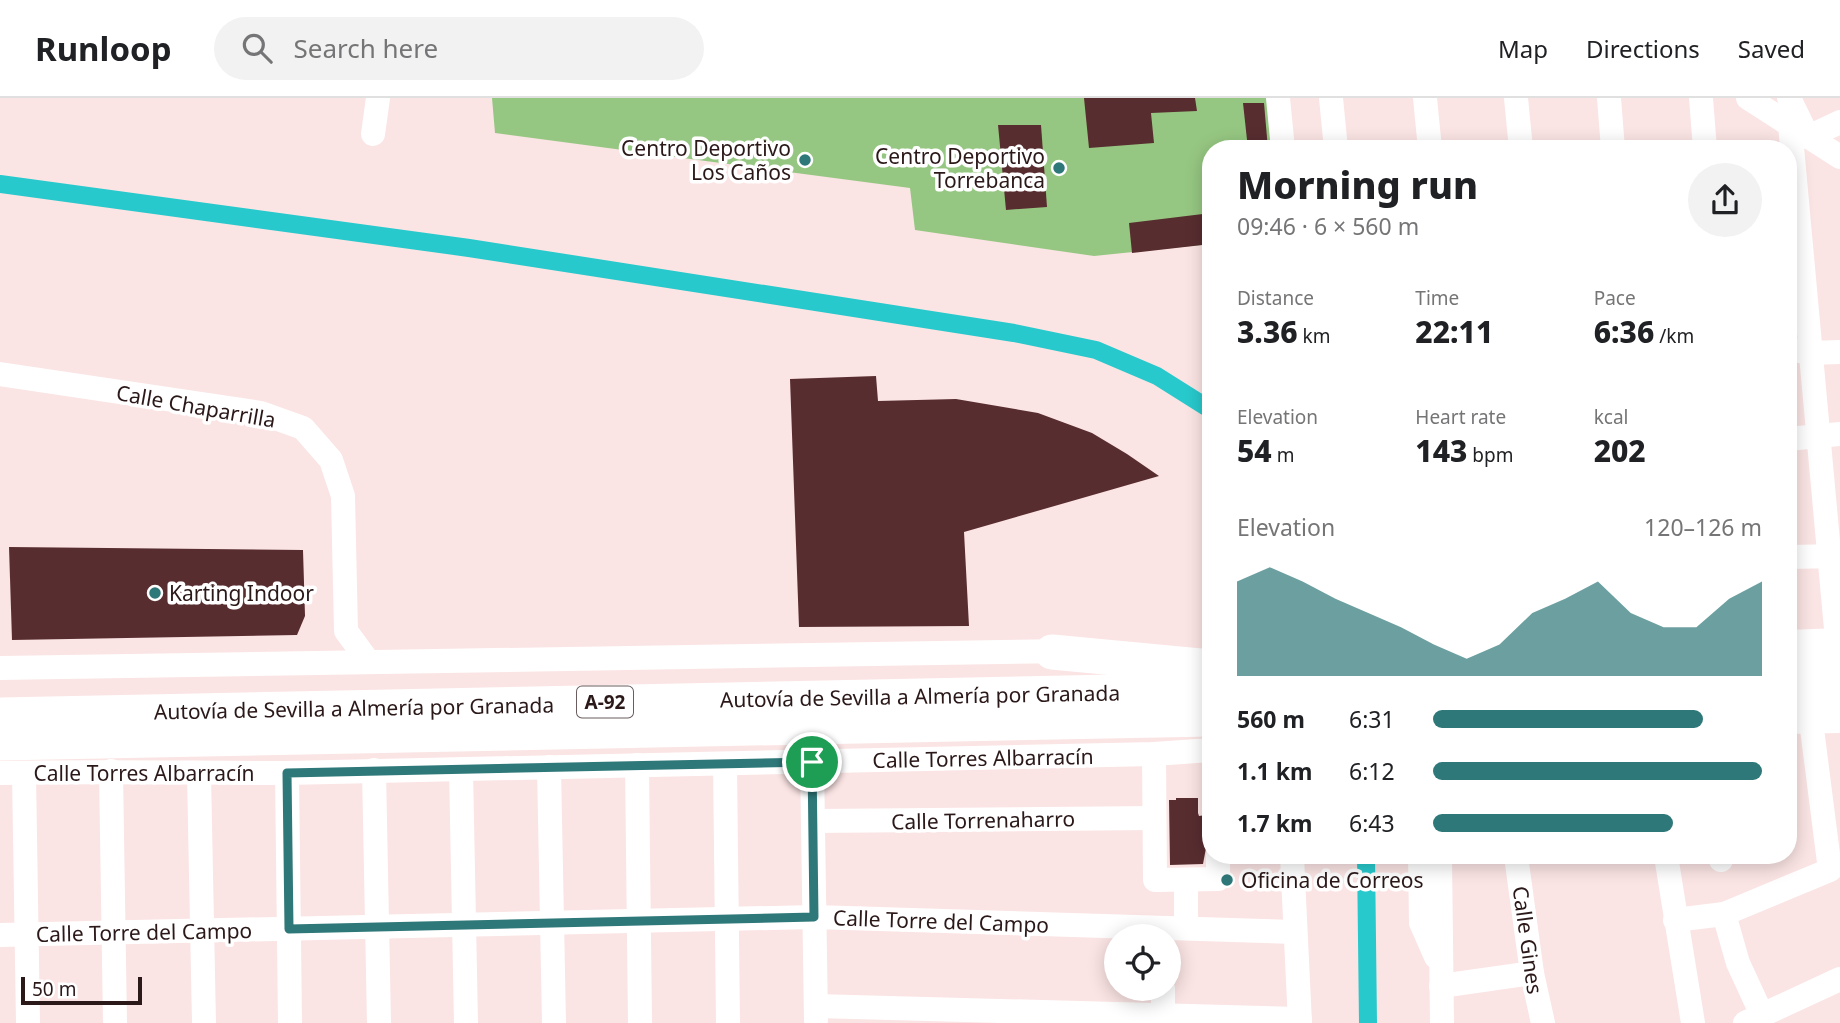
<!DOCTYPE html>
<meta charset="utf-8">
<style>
:root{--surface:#fff;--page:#f2f2f2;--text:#202124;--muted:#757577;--line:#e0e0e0;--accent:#2f7879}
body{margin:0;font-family:"Noto Sans",sans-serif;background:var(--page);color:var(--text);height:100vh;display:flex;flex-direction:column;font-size:26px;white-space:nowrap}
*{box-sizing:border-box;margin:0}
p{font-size:23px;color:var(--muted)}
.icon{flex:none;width:38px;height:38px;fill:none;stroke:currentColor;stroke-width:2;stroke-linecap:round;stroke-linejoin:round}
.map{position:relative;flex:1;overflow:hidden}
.details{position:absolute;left:1202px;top:42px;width:595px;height:724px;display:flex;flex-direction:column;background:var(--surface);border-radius:28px;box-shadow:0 4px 18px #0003}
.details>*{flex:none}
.tools{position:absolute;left:1104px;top:826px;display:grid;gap:14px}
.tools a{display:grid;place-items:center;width:77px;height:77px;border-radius:50%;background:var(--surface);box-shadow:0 4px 18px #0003;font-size:35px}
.scale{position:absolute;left:21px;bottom:18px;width:121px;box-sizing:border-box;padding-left:7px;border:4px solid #2b1819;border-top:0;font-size:19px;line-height:24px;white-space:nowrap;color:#2b1819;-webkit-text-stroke:5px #fff;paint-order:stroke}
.pin{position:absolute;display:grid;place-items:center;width:60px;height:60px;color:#fff;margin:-30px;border:4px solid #fff;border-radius:50%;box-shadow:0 2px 7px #0007}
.round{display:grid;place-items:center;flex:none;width:74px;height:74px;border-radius:37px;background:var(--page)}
.summary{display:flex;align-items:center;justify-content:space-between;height:119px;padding:0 35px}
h1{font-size:38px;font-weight:800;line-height:52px}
.figures{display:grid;grid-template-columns:repeat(3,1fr);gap:10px;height:119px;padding:7px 35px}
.figures div{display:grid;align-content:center}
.figures b{font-size:30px;font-weight:800}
.figures small{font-size:19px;font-weight:400}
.figures p{font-size:19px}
.chart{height:196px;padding:14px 35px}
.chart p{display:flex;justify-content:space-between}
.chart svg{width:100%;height:126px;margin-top:7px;fill:var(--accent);opacity:.7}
ul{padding:0 35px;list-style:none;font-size:23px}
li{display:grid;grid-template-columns:112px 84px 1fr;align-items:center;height:52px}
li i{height:18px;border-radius:9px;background:var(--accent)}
header{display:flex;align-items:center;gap:42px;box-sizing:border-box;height:98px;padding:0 35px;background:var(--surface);border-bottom:2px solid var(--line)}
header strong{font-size:33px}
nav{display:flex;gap:38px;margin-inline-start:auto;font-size:24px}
.search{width:490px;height:63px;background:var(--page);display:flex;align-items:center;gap:18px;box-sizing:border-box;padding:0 24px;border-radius:38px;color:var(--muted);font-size:26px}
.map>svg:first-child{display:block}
</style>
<header>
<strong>Runloop</strong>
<div class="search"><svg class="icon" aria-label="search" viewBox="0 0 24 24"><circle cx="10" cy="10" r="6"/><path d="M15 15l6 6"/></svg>Search here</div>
<nav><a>Map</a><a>Directions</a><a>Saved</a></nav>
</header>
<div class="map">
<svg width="1840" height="925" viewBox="0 0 1840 925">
<rect width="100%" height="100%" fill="#fbe4e4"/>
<path fill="#96c782" d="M 492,0 L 1267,0 L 1272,51 L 1211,51 L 1211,146 L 1094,158 L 915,132 L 910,90 L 495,35 Z"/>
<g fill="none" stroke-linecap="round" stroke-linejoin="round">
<g stroke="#28c9cc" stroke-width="18">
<path d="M 0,86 L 469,150 L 1014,235 L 1096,252 L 1157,278 L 1211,312"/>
<path d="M 1366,758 L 1368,925"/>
</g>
</g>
<g fill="#582d30">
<path d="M 1084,0 L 1195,0 L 1197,13 L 1151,15 L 1154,45 L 1089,50 Z"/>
<path d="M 1243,5 L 1264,5 L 1268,51 L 1248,51 Z"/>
<path d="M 998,27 L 1041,27 L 1047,109 L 1006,112 Z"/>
<path d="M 1211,115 L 1211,146 L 1132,155 L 1129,125 Z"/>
<path d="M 876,278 L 878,303 L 956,301 L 1038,315 L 1092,335 L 1127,356 L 1159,378 L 964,434 L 969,528 L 799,529 L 790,281 Z"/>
<path d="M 9,449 L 303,452 L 305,518 L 297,537 L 12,542 Z"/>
<path d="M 1176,700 L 1198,700 L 1198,715 L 1199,718 L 1206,717 L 1206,750 L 1203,766 L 1170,767 L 1169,702 L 1176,702 Z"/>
</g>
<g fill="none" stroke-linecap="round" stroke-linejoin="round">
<g stroke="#fff" stroke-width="24">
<path d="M 1278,0 L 1283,51"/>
<path d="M 1331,0 L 1336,51"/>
<path d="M 1425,0 L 1430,51"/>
<path d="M 1516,0 L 1521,51"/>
<path d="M 1609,0 L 1613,51"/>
<path d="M 1701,0 L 1705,51"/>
<path d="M 1748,0 L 1840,59"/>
<path d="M 1789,0 L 1808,39 L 1840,24"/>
<path d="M 1790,27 L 1837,542"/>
<path d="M 373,36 L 378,0"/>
<path d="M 1788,251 L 1810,255 L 1840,254"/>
<path d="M 0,276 L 261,315 L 303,330 L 331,362 L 343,398 L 346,533 L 368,563"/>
<path d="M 1788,341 L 1840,336"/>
<path d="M 1788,459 L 1840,458"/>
<path d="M 1788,544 L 1840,542"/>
<path d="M 0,570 L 1067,553"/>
<path d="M 1788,624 L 1840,623"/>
<path d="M 1154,656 L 1155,782 L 1218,781 L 1218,758"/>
<path d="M 812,664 L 816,922"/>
<path d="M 725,666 L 728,925"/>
<path d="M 637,667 L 640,925"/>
<path d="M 549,669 L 554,925"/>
<path d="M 461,671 L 466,925"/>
<path d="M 374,672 L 379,925"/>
<path d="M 111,673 L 115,925"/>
<path d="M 0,675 C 96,673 191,675 287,675 L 1154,656 L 1211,652"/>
<path d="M 24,675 L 28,925"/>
<path d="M 287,675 L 290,925"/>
<path d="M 199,676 L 204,925"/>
<path d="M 813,723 L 1154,720"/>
<path d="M 1292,758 L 1300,925"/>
<path d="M 1420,758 L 1421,825 L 1436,859"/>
<path d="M 1440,758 L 1442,925"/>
<path d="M 1516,758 L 1532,875 L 1543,925"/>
<path d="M 1666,758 L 1693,925"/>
<path d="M 1721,758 L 1721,762"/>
<path d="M 1186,782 L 1186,830"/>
<path d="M 1724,816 L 1738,865 L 1762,917"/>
<path d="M 1675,822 L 1724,816 L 1830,772 L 1811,623"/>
<path d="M 0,837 L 814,819 L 1295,834"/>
<path d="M 1441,888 L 1532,875"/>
<path d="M 816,908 L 1300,921"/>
<path d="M 1163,917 L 1163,891"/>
<path d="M 1745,925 L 1840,881"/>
</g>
<g stroke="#fff" stroke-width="35">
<path d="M 1052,554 L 1211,569"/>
<path d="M 1788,566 L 1840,565"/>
<path d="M 1788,599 L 1840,597"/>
<path d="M 0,617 L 1211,592"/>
<path d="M 0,645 L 1211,621"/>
</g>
</g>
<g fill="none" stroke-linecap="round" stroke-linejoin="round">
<defs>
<path id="route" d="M 812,664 L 814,819 L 289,831 L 287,675 Z"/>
</defs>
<use href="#route" stroke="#fff" stroke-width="14"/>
<use href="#route" stroke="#2f7879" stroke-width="9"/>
</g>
<g fill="#2f7879" stroke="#fff" stroke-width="2.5">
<circle cx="805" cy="62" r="7"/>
<circle cx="1059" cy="70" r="7"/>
<circle cx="155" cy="495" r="7"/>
<circle cx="1227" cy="782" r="7"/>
</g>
<g text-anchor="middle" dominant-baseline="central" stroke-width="7" stroke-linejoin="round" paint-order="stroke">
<rect fill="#fff" stroke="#6b5d5e" stroke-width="2" x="577" y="588.5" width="56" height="31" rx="5"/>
<g font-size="19" font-weight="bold" fill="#2b1819">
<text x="605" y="604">A-92</text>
</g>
<g font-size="21" fill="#2b1819" stroke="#fff" text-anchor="end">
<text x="791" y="50">Centro Deportivo<tspan x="791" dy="24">Los Caños</tspan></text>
<text x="1045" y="58">Centro Deportivo<tspan x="1045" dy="24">Torrebanca</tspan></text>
<text x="169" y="495" text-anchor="start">Karting Indoor</text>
<text x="1241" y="782" text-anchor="start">Oficina de Correos</text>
</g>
<g font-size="21" fill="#2b1819" stroke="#fff">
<text transform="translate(196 308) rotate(10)">Calle Chaparrilla</text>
<text transform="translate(920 598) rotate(-1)">Autovía de Sevilla a Almería por Granada</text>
<text transform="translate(354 610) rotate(-1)">Autovía de Sevilla a Almería por Granada</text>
<text transform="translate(983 660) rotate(-1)">Calle Torres Albarracín</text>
<text x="144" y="675">Calle Torres Albarracín</text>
<text transform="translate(983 722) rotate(-1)">Calle Torrenaharro</text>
<text transform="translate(941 823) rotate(2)">Calle Torre del Campo</text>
<text transform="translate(144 834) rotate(-1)">Calle Torre del Campo</text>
<text transform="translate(1528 842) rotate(82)">Calle Gines</text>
</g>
</g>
</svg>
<div class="tools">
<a><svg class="icon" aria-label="locate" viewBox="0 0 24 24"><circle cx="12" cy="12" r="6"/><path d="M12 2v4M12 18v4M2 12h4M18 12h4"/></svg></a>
</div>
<div class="scale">50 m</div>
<div class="pin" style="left:812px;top:664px;background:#1e9e55"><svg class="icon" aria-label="arrive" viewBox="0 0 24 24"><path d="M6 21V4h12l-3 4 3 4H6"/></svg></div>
<section class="details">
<div class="summary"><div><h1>Morning run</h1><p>09:46 · 6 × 560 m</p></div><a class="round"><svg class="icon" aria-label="share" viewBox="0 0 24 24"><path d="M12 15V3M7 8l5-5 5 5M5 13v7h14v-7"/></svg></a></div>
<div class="figures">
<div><p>Distance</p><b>3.36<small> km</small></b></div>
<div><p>Time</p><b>22:11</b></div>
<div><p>Pace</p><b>6:36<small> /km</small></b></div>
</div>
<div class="figures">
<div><p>Elevation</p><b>54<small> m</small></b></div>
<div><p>Heart rate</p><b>143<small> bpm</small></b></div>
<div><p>kcal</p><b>202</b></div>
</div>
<div class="chart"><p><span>Elevation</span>120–126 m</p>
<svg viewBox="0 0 160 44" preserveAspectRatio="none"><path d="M0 44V11L10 6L20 11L30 17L40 22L50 27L60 33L70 38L80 33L90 22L100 17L110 11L120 22L130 27L140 27L150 17L160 11V44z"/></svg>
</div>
<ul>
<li><b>560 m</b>6:31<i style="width:82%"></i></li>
<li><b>1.1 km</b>6:12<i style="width:100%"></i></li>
<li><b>1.7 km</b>6:43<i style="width:73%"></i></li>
</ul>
</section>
</div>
